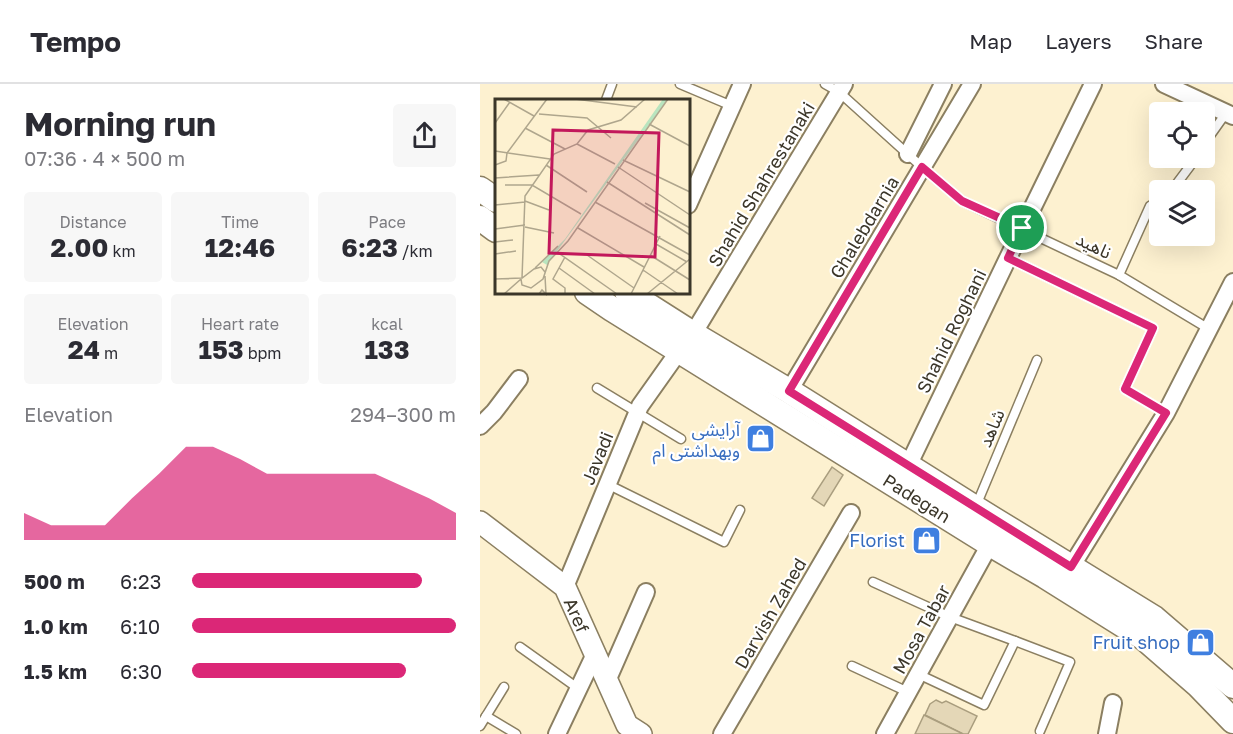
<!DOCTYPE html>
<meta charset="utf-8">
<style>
:root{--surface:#fff;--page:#f7f7f7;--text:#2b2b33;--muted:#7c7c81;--line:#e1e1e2;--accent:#db2777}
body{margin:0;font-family:"Golos Text","Noto Sans Arabic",sans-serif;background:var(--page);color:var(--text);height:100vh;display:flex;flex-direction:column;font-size:22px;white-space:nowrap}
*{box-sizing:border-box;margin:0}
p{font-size:20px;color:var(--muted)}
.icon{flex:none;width:33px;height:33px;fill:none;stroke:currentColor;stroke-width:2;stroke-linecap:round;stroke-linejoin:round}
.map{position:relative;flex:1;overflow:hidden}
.side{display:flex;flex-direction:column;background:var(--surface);width:480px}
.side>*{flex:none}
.controls{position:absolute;left:669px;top:18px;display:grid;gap:12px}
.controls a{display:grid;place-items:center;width:66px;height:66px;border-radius:6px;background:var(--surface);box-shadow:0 6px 24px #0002;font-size:30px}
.pin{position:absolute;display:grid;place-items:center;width:51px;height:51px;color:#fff;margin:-26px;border:3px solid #fff;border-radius:50%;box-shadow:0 2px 6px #0007}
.round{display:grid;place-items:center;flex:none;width:63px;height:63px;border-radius:6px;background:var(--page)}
.head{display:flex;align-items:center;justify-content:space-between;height:102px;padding:0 24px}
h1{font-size:33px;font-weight:700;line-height:45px}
.figures{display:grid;grid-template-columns:repeat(3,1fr);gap:9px;height:102px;padding:6px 24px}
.figures div{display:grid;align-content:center;border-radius:6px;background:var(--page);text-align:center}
.figures b{font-size:26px;font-weight:700}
.figures small{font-size:16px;font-weight:400}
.figures p{font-size:16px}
.chart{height:168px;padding:12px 24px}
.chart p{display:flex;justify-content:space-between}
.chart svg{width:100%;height:108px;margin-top:6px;fill:var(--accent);opacity:.7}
ul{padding:0 24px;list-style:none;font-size:20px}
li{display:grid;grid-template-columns:96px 72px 1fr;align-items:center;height:45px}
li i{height:15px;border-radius:8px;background:var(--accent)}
header{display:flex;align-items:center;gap:36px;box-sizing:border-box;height:84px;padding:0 30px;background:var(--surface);border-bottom:2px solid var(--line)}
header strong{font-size:28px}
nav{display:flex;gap:33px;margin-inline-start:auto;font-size:21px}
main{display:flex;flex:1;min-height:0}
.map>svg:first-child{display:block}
</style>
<header>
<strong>Tempo</strong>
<nav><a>Map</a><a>Layers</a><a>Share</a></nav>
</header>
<main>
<section class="side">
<div class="head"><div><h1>Morning run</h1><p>07:36 · 4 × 500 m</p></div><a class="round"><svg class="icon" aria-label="share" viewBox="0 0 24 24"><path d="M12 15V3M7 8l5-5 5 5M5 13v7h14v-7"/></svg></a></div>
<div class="figures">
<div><p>Distance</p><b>2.00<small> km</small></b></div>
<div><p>Time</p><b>12:46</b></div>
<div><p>Pace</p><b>6:23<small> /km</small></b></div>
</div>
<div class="figures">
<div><p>Elevation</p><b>24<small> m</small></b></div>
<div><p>Heart rate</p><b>153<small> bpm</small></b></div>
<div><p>kcal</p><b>133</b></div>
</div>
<div class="chart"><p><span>Elevation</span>294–300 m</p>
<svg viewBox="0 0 160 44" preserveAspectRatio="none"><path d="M0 44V33L10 38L20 38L30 38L40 27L50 17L60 6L70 6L80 11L90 17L100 17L110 17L120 17L130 17L140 22L150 27L160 33V44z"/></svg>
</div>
<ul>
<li><b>500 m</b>6:23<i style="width:87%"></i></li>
<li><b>1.0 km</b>6:10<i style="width:100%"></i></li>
<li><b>1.5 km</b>6:30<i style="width:81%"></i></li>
</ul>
</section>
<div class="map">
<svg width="753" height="650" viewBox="0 0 753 650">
<rect width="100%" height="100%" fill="#fdf1d0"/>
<g fill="#e4d7b7" stroke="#aa9e7f" stroke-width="1.5">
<path d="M 352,383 L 363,391 L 344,422 L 332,414 Z"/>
<path d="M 456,616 L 462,619 L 466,617 L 497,632 L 488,650 L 483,650 L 445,631 L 450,620 Z"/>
<path d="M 444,631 L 483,650 L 435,650 Z"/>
</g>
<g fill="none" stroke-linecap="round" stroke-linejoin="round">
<defs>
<g id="service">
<path d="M 200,0 L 252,22"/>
<path d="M 345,0 L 359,8 L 442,83 L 482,117 L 639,191 L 729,245"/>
<path d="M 126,16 L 132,0"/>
<path d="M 724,60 L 746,29"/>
<path d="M 692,106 L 716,74"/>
<path d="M 528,174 L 673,244 L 645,305 L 686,329"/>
<path d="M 639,191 L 670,122 L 680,116"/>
<path d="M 117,304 L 201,355"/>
<path d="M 127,400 L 244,458 L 260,426"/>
<path d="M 496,422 L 557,276"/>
<path d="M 393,498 L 470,533 L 535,557 L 504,621 L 438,590"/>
<path d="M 535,557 L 590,578 L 560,647"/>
<path d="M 40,563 L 99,605"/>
<path d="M 372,582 L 428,608"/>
<path d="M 6,632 L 36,650"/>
<path d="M 0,642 L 24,603"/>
</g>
<g id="minor">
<path d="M 684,0 L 753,32"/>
<path d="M 428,70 L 463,0"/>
<path d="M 208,121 L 262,0"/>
<path d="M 213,250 L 364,0"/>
<path d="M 309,307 L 492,0"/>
<path d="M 0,342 L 14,328 L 39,295"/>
<path d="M 428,382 L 528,174 L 613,0"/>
<path d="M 591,483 L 686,329 L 753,198"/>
<path d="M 85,503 L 160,322 L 199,267"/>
<path d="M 127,597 L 166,508"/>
<path d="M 77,650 L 115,570"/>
<path d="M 242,650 L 371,429"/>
<path d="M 405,650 L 510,460"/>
<path d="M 627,650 L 633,619"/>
</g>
<path id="tertiary" d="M 0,438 L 85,503 L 147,641 L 161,650"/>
<g id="secondary">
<path d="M 0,105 L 16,116"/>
<path d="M 0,134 L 16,146"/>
<path d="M 107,208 L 132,225 L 510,460 L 565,492 L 664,554 L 718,601 L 753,637"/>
<path d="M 147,208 L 213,250 L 309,307 L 495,424 L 674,534 L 753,602"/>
</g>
</defs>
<use href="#service" stroke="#8b7f61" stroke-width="11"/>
<use href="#minor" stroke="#8b7f61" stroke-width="20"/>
<use href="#tertiary" stroke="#8b7f61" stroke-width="24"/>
<use href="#secondary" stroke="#8b7f61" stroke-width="27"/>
<use href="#service" stroke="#fff" stroke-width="8"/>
<use href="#minor" stroke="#fff" stroke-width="16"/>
<use href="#tertiary" stroke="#fff" stroke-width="21"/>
<use href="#secondary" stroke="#fff" stroke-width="24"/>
</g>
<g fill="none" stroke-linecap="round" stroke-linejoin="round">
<defs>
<path id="route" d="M 442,83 L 482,117 L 542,144 L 528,174 L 673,244 L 645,305 L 686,329 L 591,483 L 309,307 Z"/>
</defs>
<use href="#route" stroke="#fff" stroke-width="12"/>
<use href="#route" stroke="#db2777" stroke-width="8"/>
</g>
<defs>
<symbol id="shop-square" viewBox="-11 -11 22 22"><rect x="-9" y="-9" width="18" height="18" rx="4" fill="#3f7fe0" stroke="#fff"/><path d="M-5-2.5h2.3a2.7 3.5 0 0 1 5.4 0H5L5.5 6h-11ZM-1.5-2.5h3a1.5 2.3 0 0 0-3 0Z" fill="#fff"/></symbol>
</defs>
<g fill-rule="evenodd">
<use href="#shop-square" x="264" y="338" width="33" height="33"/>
<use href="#shop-square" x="430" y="440" width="33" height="33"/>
<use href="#shop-square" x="704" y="542" width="33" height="33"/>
</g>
<g text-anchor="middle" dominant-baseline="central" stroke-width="4.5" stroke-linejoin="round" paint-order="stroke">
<g font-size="18" fill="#3b3629" stroke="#fff">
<text transform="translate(281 100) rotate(-59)">Shahid Shahrestanaki</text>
<text transform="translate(384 143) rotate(-59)">Ghalebdarnia</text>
<text transform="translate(614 161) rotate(26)">ناهید</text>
<text transform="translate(471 247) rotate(-64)">Shahid Roghani</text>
<text transform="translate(511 344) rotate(-67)">شاهد</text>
<text transform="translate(117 374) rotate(-68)">Javadi</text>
<text transform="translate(437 414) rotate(32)">Padegan</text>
<text transform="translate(290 529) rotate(-60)">Darvish Zahed</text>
<text transform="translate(97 531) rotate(66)">Aref</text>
<text transform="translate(441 545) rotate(-61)">Mosa Tabar</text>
</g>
<g font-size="18" fill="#366cbe" stroke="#fff" text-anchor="end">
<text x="260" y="345">آرایشی<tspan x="260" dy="21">وبهداشتی ام</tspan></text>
<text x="425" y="456">Florist</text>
<text x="700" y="558">Fruit shop</text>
</g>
</g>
<g transform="translate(15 15)">
<rect width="195" height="195" fill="#fdf1d0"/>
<path d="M 168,0 L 173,0 L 52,166 L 47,163 L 70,140 Z" fill="#b9e5bf"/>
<path fill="none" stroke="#afa68d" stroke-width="1.5" d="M 9,0 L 39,17M 80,0 L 142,8M 44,15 L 92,19 L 116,39M 0,24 L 15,3M 154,25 L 195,47M 30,29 L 70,50M 82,45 L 120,65M 0,52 L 55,60M 128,61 L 195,93M 0,66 L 11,62 L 12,54 L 52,0M 51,66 L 92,93M 123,68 L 195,116M 0,79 L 44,76M 112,83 L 195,136M 10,86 L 37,86 L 86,115M 30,102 L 54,111M 100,103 L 195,156M 150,104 L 195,129M 0,106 L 30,103M 30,128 L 59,134M 83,129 L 149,168M 0,130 L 30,126M 0,143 L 18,141M 161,145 L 192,163M 62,153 L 122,195M 0,155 L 21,152M 92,156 L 139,189M 155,156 L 195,181M 40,169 L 63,147M 64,169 L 100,195M 148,171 L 183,195M 50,173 L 46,168 L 39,170 L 26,180 L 27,186 L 36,189 L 48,180 L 54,162 L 73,142 L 173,0M 0,180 L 27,179 L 30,97 L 59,55 L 82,45 L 93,31 L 126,21 L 150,0M 9,195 L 26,180M 44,195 L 47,191 L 51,195 L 50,177M 70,195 L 70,189 L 58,180 L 70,158M 136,195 L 165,137M 152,195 L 195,160"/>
<path fill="#c2185b" fill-opacity="0.15" stroke="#c2185b" stroke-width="3" d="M 58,31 L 164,34 L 160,158 L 54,154 Z"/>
<rect width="195" height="195" fill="none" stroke="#3b3629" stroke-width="3"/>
</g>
</svg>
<div class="controls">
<a><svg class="icon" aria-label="locate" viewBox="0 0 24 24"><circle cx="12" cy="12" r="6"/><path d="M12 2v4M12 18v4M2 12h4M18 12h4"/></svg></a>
<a><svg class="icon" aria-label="layers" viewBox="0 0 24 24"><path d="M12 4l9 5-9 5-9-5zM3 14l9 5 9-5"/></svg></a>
</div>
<div class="pin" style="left:542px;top:144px;background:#1e9e55"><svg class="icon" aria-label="arrive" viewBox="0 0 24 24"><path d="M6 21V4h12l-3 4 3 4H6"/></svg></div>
</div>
</main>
